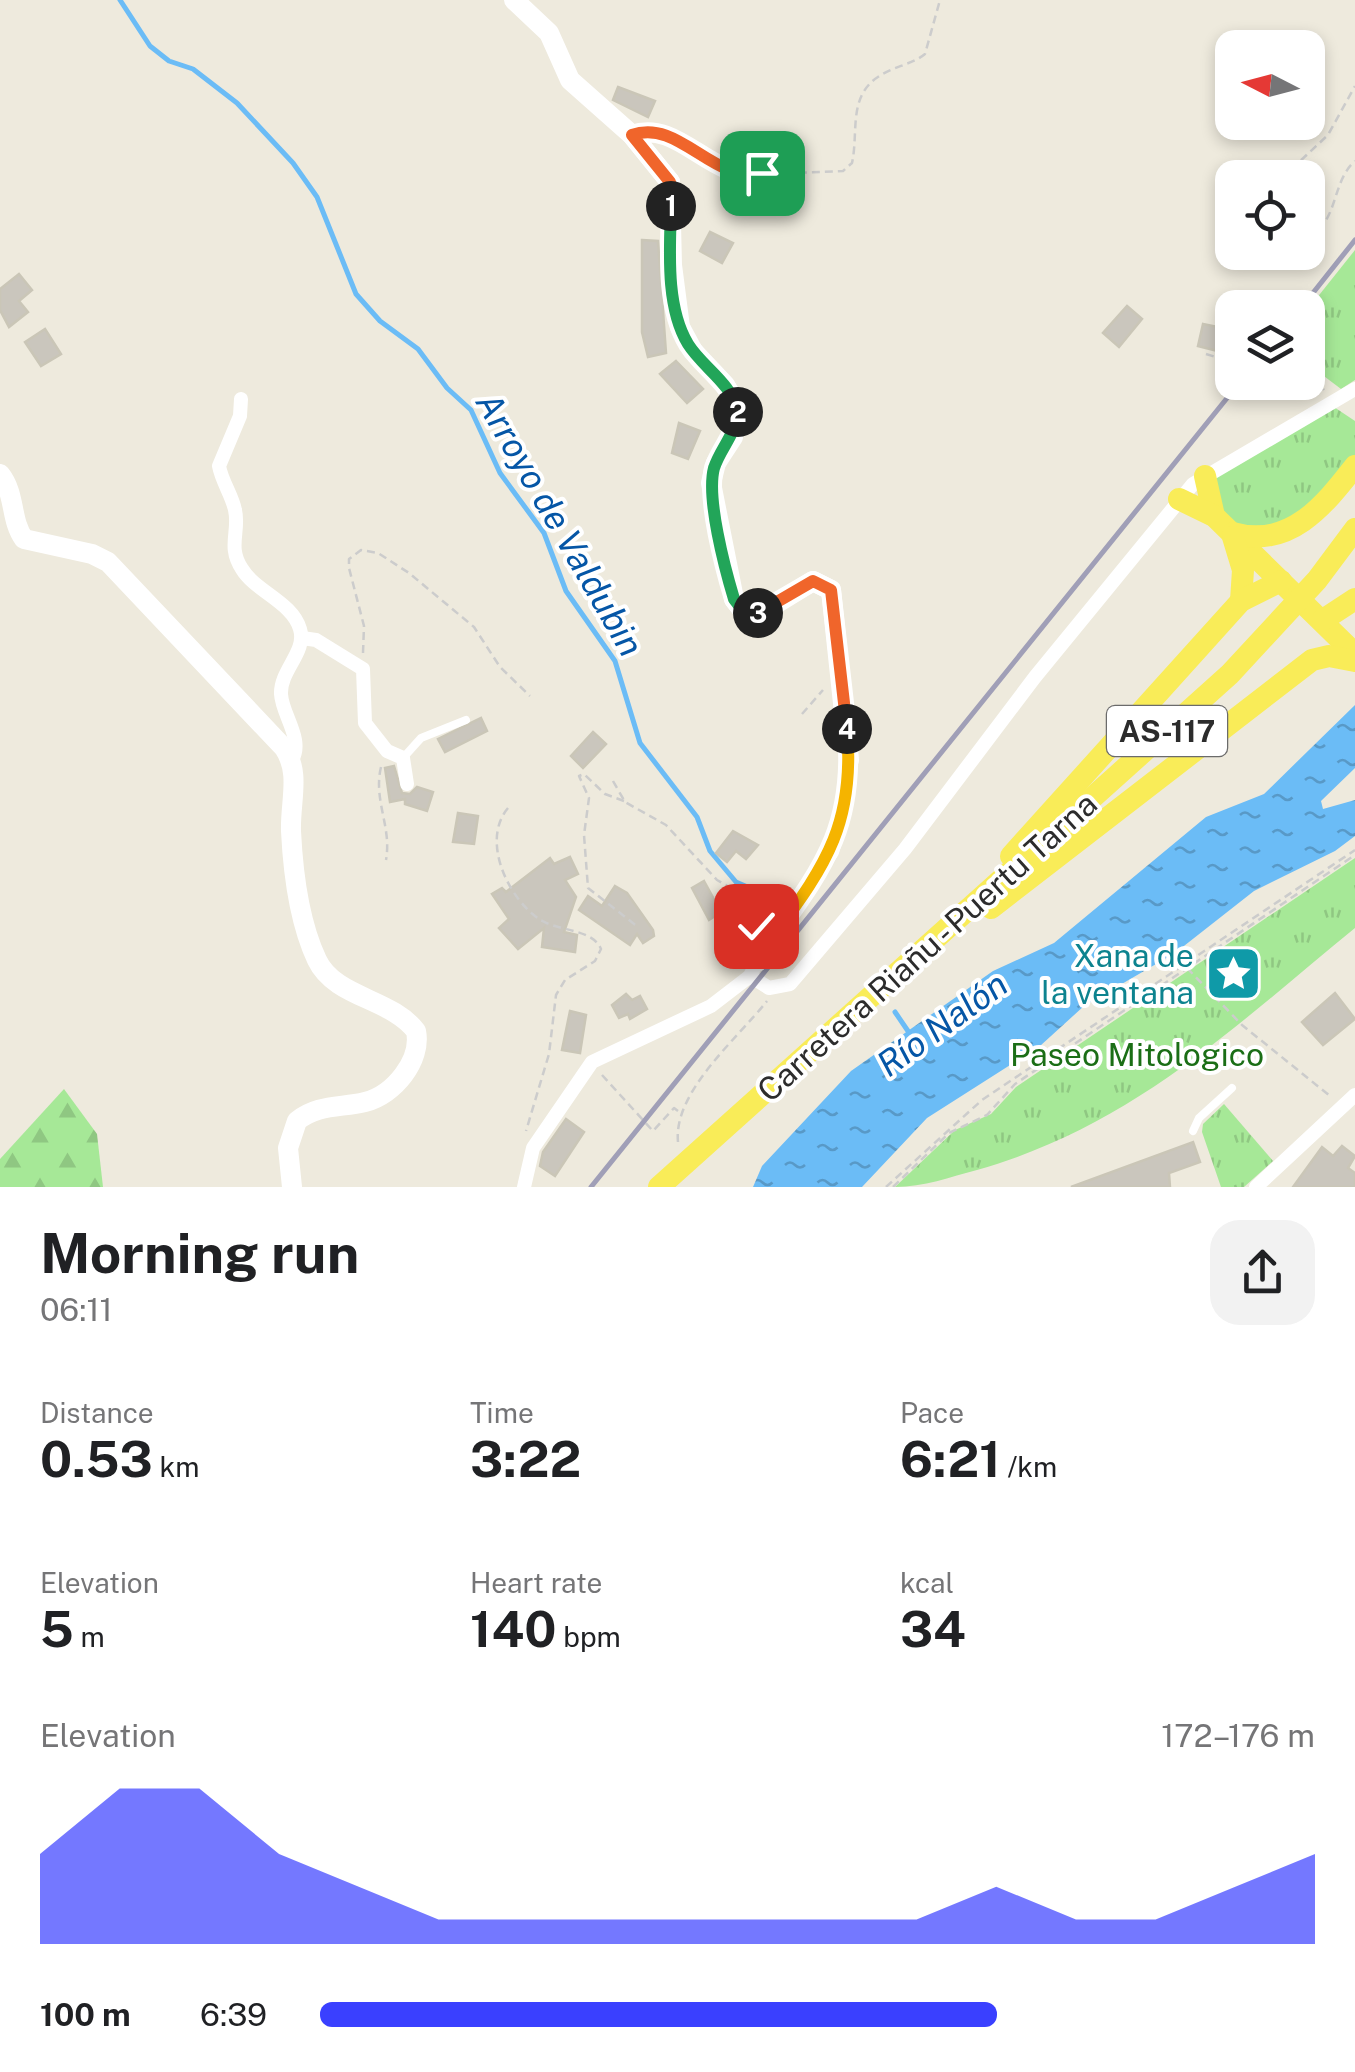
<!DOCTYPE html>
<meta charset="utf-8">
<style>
:root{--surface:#fff;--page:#f2f2f2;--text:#202124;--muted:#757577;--accent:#3a40ff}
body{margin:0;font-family:"Public Sans",sans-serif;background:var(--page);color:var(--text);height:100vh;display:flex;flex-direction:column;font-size:38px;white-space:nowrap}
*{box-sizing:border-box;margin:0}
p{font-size:32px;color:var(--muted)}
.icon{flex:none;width:55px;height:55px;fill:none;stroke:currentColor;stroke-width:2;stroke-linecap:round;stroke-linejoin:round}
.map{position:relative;height:1187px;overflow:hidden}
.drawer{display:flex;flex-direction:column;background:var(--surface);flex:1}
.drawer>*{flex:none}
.needle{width:65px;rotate:276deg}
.buttons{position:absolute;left:1215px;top:30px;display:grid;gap:20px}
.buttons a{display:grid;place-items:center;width:110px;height:110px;border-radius:20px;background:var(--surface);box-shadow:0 5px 15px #0003;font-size:50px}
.pin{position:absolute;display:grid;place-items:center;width:85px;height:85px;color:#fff;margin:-42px;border-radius:20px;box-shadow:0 5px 15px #0006}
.km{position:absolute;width:50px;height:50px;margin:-25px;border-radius:50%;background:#222;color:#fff;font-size:28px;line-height:50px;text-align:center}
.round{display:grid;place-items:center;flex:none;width:105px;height:105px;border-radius:30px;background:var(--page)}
.summary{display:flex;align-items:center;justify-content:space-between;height:170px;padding:0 40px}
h1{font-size:55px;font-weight:700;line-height:75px}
.stats{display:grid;grid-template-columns:repeat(3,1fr);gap:15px;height:170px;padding:10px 40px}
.stats div{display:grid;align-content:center}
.stats b{font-size:50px;font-weight:700}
.stats small{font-size:28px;font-weight:400}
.stats p{font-size:28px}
.chart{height:280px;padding:20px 40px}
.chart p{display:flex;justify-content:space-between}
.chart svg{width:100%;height:180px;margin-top:10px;fill:var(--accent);opacity:.7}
ul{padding:0 40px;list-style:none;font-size:32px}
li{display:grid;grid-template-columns:160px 120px 1fr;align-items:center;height:75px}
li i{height:25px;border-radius:12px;background:var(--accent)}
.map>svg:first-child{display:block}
</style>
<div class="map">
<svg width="1355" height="1187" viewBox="0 0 1355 1187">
<defs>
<pattern id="grass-tufts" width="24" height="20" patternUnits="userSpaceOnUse" patternTransform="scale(2.5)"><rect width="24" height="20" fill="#a6e897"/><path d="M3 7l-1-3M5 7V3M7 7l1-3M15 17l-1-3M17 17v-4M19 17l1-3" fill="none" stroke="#8fc782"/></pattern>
<pattern id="forest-firs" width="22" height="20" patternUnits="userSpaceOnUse" patternTransform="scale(2.5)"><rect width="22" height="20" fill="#a6e897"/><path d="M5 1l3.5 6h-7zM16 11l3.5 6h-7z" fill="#8fc782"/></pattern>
<pattern id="water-ripples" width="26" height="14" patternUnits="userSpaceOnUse" patternTransform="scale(2.5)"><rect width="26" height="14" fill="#6bbcf6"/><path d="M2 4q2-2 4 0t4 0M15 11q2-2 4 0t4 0" fill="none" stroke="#5899c7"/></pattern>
</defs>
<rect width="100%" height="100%" fill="#eeeadd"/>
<g fill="url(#grass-tufts)">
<path d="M 1355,250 L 1355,380 L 1341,389 L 1308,364 L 1308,309 Z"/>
<path d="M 1331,405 L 1355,421 L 1355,466 L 1296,528 L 1231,533 L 1205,476 Z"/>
<path d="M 1355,858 L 1355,928 C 1234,1027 1132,1126 977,1170 C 950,1177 924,1187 895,1187 L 955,1130 L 991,1114 L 1016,1087 Z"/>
<path d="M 1224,1104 L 1273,1161 L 1244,1187 L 1221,1187 L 1202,1132 L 1203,1124 Z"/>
</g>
<path fill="url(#forest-firs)" d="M 64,1089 L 97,1134 L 103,1187 L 0,1187 L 0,1159 Z"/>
<path fill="url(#water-ripples)" d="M 1355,705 L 1355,768 L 1321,801 L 1323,809 L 1355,800 L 1355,836 L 1335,851 L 1254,891 L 1175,953 L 1084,1006 L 1040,1046 L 927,1118 L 862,1187 L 753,1187 L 762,1166 L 851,1071 L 993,971 L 1054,943 L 1206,817 L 1264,794 Z"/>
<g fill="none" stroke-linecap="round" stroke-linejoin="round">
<g stroke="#6bbcf6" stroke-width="5">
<path d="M 120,0 L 150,46 L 169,61 L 193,69 L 237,103 L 293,163 L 317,197 L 356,294 L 380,321 L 418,349 L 447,388 L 471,410 L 500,473 L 544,533 L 566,591 L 615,661 L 640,743 L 697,817 L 710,851 L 736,882 L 752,889 L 786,895"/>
<path d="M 895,1012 L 910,1034"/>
</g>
</g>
<g fill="#cac6bd" stroke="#cac6b7" stroke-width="2.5">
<path d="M 618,87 L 655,101 L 648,117 L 613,100 Z"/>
<path d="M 710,232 L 733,243 L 722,263 L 700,251 Z"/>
<path d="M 642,240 L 658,241 L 666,353 L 648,357 L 642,332 Z"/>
<path d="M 19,274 L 32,290 L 19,301 L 28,312 L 9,327 L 0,310 L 0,289 Z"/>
<path d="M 1127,306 L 1142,319 L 1119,347 L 1103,333 Z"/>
<path d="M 1203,324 L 1232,330 L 1229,354 L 1198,346 Z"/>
<path d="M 45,329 L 61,354 L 41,366 L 25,342 Z"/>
<path d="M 676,361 L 703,389 L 687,403 L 660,374 Z"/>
<path d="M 679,423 L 700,431 L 688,459 L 672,453 Z"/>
<path d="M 481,718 L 487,731 L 445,752 L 438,739 Z"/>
<path d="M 593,732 L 606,744 L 583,768 L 571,756 Z"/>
<path d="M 394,766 L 402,793 L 410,794 L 417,787 L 433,792 L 427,811 L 405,804 L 405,799 L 390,802 L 385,768 Z"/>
<path d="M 458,813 L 478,816 L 474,844 L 453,842 Z"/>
<path d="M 733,831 L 758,845 L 746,859 L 736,851 L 727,862 L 716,853 Z"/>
<path d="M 570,857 L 578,874 L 565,880 L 576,897 L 564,932 L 577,935 L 575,952 L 542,947 L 544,928 L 518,949 L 499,928 L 509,919 L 492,894 L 502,888 L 506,892 L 550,858 L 554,864 Z"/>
<path d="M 704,881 L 721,912 L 709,920 L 692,888 Z"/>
<path d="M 615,886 L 627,893 L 653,930 L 654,936 L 643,943 L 637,934 L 630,945 L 579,910 L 588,896 L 602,906 Z"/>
<path d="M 742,901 L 748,957 L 743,966 L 732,967 L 724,911 Z"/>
<path d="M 1335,993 L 1355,1019 L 1323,1045 L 1302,1022 Z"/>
<path d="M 626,994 L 632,1000 L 640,996 L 647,1009 L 630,1019 L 628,1014 L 619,1018 L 612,1005 Z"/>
<path d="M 570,1011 L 586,1015 L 580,1053 L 562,1050 Z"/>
<path d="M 566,1119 L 584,1132 L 555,1176 L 540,1166 L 543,1152 Z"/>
<path d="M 1193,1142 L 1200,1162 L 1169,1173 L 1170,1187 L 1071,1187 Z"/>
<path d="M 1342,1146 L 1355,1156 L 1348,1168 L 1355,1173 L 1355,1187 L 1293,1187 L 1322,1147 L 1333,1156 Z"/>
</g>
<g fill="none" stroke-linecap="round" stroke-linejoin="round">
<g stroke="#ccc" stroke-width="2.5" stroke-dasharray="8 5" stroke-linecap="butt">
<path d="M 653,131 L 744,175 L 843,171 L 852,163 C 859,131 847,95 881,75 C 895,66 913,64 925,54 L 940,0"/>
<path d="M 1282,178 L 1328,135 L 1355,86"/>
<path d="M 1308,237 C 1339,222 1331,182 1355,161"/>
<path d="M 1206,354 L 1225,360 L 1232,355"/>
<path d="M 1308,368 L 1324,390"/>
<path d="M 363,653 L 364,626 L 349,568 L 349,559 L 361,550 L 378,553 L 409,573 L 474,627 L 500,667 L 530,696"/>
<path d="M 802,714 L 823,690"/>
<path d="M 381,767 C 373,800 392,827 386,860"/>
<path d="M 613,781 L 625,802 L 666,825 L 717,880 L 752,900 L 756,930"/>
<path d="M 624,801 L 605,794 L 584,774 L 579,776 L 589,798 L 584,835 L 588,888 L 638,927"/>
<path d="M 508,808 C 481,840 507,897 539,919 C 558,932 592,928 601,949 L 595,961 L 565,980 L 556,995 L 549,1054 L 526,1131"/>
<path d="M 1187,968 L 1242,1025 L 1330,1096"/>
<path d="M 602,1075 L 653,1131 L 674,1108 L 678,1111"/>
<path d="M 678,1142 C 673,1092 737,1039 767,1001"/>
<path d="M 886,1187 L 982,1100 L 1355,850"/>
<path d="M 893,1187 L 949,1133 L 987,1115 L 1015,1084 L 1355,855"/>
</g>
<g stroke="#fff" stroke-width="8">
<path d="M 403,758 L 421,738 L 466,720"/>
<path d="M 1193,1131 L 1199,1118 L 1232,1088"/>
</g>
<g stroke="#fff" stroke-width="14">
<path d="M 241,399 L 240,416 L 219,466 C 222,482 232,495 235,510 C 240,531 227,547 242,569 C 256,592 292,602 300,629 C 307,652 280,670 281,694 C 282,715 304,739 292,760"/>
<path d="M 302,638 L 316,640 L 363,669 L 365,723 L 387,751 L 403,758 L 407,784"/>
<path d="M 750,976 L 769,988 L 790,984 L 905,849 L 1035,677 L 1193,484 L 1355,389"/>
<path d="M 524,1187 L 533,1148 L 592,1062 L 711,1006 L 750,976 L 763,950 L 832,852 L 844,811 L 849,760"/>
<path d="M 1256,1187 L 1355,1095"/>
</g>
<g stroke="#fff" stroke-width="20">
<path d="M 514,0 L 549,33 L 570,80 L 632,135 L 670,182 L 672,265 L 680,327 L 693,351 L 725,385 L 738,409 L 733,437 L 716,463 L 711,483 L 734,599 L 741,608 L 761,613 L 813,581 L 831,590 L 849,760"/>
<path d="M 0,474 C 16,494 10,520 24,539 L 92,554 L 108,562 L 284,748 C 301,773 290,801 291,831 C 293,872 299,922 317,960 C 335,998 391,998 416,1031 C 422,1060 394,1095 365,1102 C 341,1108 318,1104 297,1121 L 288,1148 L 292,1187"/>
</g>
<g stroke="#f9ec58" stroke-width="22">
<path d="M 1205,476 L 1214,516"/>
<path d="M 1179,499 L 1214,516 L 1355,654"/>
<path d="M 1233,533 C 1289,549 1323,507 1355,466"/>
<path d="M 1233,537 L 1243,570 L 1241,601"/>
<path d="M 1323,620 L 1355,599"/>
<path d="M 1011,856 L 1241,601 L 1281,581"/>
<path d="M 991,908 L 1312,660 L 1329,656 L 1355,661"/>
<path d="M 659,1187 L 1230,674 L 1317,580 L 1355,529"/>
</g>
<g stroke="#a09fb7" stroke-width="5">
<path d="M 1301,308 L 1355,240"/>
<path d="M 591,1187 L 1240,382"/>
</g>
</g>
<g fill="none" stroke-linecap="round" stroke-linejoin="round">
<defs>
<path id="split-1" d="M 671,206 L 670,182 L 632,135 C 679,118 713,184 762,173"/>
<path id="split-2" d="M 671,206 C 670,248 665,306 688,344 C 703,368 731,382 738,412"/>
<path id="split-3" d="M 738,412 C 735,436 721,447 714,468 C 706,498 725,569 734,599 L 741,608 L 758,613"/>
<path id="split-4" d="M 758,613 L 813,581 L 831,590 L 847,729"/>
<path id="split-5" d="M 775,934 C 827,864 855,821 847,729"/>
<path id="split-6" d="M 756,926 L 757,962 L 775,934"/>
</defs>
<use href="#split-1" stroke="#fff" stroke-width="20"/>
<use href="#split-2" stroke="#fff" stroke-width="20"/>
<use href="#split-3" stroke="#fff" stroke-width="20"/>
<use href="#split-4" stroke="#fff" stroke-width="20"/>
<use href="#split-5" stroke="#fff" stroke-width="20"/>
<use href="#split-6" stroke="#fff" stroke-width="20"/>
<use href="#split-1" stroke="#f0652b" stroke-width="12"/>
<use href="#split-2" stroke="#22a559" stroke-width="12"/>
<use href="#split-3" stroke="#22a559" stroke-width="12"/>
<use href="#split-4" stroke="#f0652b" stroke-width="12"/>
<use href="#split-5" stroke="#f5b400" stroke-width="12"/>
<use href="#split-6" stroke="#f5b400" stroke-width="12"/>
</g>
<defs>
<symbol id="sight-square" viewBox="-11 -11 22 22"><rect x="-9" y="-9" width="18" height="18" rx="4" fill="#0f9aa8" stroke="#fff"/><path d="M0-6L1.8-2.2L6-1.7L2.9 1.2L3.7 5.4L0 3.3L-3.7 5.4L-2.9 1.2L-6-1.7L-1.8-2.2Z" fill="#fff"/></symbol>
</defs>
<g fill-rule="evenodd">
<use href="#sight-square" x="1202" y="942" width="63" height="63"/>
</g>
<g text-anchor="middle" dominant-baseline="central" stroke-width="8" stroke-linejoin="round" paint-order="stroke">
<rect fill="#fff" stroke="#6b6b6b" stroke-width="2.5" x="1107" y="706" width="120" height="50" rx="8"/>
<g font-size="30" font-weight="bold" fill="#2c2c2c">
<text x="1167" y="731">AS-117</text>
</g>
<g font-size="32" fill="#2c2c2c" stroke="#fff">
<text transform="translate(927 947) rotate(-42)">Carretera Riañu - Puertu Tarna</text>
</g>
<g font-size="32" fill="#0d838f" stroke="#fff" text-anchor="end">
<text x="1194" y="955">Xana de<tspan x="1194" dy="37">la ventana</tspan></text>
</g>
<g font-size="32" fill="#1b6e16" stroke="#fff">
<text x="1137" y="1054">Paseo Mitologico</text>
</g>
<g font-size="35" font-style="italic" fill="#0556a6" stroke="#fff">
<text transform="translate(560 524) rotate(60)">Arroyo de Valdubin</text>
<text transform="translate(942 1024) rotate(-36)">Río Nalón</text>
</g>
</g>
</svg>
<div class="buttons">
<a><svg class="needle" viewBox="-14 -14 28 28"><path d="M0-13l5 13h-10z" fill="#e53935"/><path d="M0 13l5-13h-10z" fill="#757577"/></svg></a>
<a><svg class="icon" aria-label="locate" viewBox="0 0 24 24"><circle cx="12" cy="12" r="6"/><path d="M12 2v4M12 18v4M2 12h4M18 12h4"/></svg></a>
<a><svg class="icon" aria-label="layers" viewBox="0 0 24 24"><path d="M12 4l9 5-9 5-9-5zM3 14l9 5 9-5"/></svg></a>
</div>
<div class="pin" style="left:762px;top:173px;background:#1e9e55"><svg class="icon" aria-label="arrive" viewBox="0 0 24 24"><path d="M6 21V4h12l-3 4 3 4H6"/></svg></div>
<div class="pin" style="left:756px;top:926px;background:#d93025"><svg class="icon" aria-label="check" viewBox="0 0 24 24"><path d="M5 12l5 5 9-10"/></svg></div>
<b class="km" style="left:671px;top:206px">1</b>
<b class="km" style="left:738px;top:412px">2</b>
<b class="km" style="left:758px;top:613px">3</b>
<b class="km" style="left:847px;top:729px">4</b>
</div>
<section class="drawer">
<div class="summary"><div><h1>Morning run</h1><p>06:11</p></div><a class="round"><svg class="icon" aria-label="share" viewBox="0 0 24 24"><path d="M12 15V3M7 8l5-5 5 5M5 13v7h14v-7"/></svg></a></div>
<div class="stats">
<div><p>Distance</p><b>0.53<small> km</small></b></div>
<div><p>Time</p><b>3:22</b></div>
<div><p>Pace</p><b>6:21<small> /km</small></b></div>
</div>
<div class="stats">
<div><p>Elevation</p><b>5<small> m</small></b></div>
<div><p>Heart rate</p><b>140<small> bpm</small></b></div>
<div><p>kcal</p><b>34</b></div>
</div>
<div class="chart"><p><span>Elevation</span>172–176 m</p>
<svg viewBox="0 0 160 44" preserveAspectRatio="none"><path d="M0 44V22L10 6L20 6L30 22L40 30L50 38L60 38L70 38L80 38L90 38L100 38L110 38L120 30L130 38L140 38L150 30L160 22V44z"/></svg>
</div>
<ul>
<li><b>100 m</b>6:39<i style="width:68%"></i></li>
</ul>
</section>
